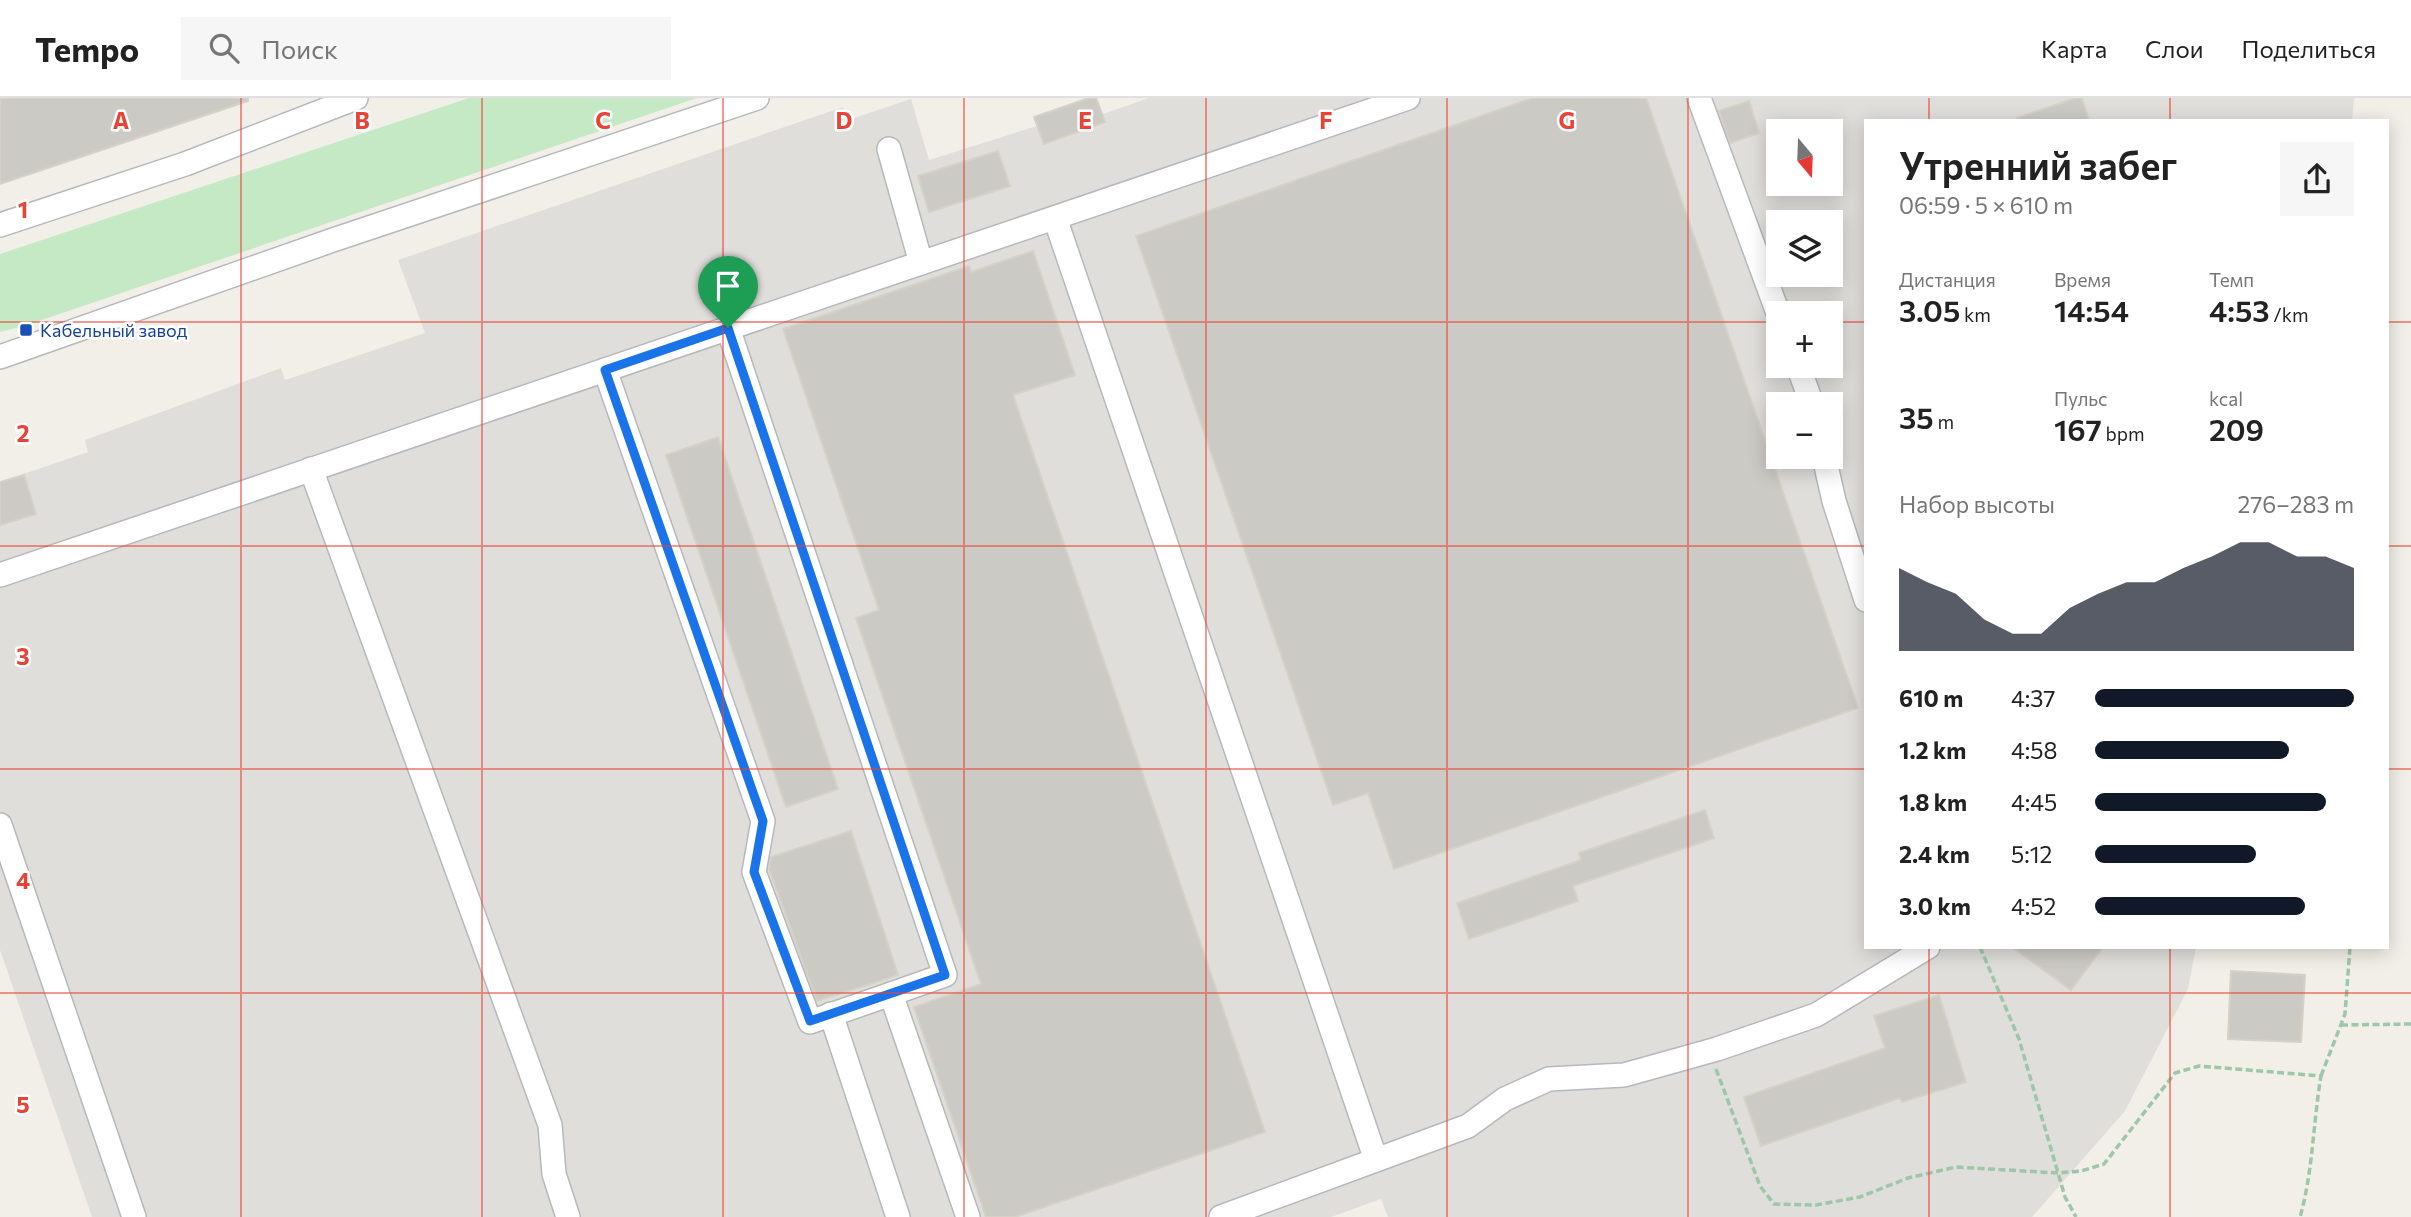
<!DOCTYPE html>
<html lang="ru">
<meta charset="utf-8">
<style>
:root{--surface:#fff;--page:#f6f6f6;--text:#222;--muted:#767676;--line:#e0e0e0;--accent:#111827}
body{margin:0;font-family:Commissioner,sans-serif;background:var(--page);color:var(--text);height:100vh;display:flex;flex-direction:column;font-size:26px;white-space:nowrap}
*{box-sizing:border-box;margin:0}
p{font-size:23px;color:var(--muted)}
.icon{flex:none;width:38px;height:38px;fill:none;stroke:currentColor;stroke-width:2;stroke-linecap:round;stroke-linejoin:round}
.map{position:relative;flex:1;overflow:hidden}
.details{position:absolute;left:1864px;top:21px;width:525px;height:830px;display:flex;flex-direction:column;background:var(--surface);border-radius:0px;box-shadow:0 4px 18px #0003}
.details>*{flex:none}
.needle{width:46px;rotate:161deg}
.tools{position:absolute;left:1766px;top:21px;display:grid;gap:14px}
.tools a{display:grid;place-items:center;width:77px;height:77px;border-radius:0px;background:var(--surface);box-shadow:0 4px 18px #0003;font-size:35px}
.pin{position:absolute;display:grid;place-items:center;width:60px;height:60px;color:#fff;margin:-72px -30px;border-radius:50% 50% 50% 0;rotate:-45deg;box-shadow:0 0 7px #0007}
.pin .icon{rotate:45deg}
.round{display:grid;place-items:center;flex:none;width:74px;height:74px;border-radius:0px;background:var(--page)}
.summary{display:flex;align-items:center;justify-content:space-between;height:119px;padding:0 35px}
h1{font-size:38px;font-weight:600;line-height:52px}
.stats{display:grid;grid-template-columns:repeat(3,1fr);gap:10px;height:119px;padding:7px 35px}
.stats div{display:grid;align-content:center}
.stats b{font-size:30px;font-weight:600}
.stats small{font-size:19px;font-weight:400}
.stats p{font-size:19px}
.chart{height:196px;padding:14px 35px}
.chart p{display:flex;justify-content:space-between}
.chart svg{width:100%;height:126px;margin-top:7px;fill:var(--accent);opacity:.7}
ul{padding:0 35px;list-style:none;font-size:23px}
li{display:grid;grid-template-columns:112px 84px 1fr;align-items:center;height:52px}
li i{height:18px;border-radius:9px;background:var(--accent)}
header{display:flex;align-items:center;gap:42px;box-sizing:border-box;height:98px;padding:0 35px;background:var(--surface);border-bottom:2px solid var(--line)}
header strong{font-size:33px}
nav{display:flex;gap:38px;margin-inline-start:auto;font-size:24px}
.search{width:490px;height:63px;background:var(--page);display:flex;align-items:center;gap:18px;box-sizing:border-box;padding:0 24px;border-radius:0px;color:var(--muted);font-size:26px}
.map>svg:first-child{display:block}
</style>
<header>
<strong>Tempo</strong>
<div class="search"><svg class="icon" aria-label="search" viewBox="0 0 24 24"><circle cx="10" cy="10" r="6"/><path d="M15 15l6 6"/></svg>Поиск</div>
<nav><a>Карта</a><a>Слои</a><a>Поделиться</a></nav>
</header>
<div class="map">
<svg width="2411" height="1119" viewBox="0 0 2411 1119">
<rect width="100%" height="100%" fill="#f1efe8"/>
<path fill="#e0deda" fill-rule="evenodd" d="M 1089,0 L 1096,0 L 1103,16 L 1149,0 L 2354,0 L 2352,23 L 1866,23 L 1866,849 L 2196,849 L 2188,891 L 2125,1013 L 2032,1119 L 1388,1119 L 1381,1101 L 1331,1119 L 92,1119 L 0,852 L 0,384 L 88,354 L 85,342 L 281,270 L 285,282 L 425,235 L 398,162 L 843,9 L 848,22 L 911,1 L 929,62 L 1037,28 L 1034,19 ZM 1778,33 L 1830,33 L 1830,86 L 1778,86 ZM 1778,124 L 1830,124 L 1830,177 L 1778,177 ZM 1778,215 L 1830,215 L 1830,268 L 1778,268 ZM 1778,306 L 1830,306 L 1830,359 L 1778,359 Z"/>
<path fill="#c5e8c5" d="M 469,0 L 697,0 L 24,228 L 0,234 L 0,156 Z"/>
<g fill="#cccac5" stroke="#d6d1c6" stroke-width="2">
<path d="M 0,0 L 248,0 L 248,3 L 0,86 Z"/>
<path d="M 1089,0 L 1096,0 L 1105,24 L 1044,46 L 1034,19 Z"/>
<path d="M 1533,0 L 1646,0 L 1858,610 L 1394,771 L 1368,695 L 1333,707 L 1136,138 Z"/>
<path d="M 2076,0 L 2082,0 L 2089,23 L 2017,23 L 2017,20 Z"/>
<path d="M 1749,3 L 1759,35 L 1730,45 L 1719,13 Z"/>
<path d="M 998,53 L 1010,88 L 929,114 L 918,78 Z"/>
<path d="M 1033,153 L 1075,277 L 1013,297 L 1265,1034 L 1015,1119 L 986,1119 L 914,909 L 981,886 L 856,520 L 879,512 L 783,231 L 969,168 L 971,174 Z"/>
<path d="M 718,339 L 838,691 L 786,709 L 666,357 Z"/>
<path d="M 24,377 L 36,416 L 0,427 L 0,384 Z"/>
<path d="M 1705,712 L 1714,740 L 1573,788 L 1578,803 L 1469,841 L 1457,805 L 1581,762 L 1579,755 Z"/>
<path d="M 851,733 L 898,877 L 817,903 L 769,771 L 771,759 Z"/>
<path d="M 2012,849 L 2103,849 L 2071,892 Z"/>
<path d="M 2231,873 L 2305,877 L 2301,944 L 2228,941 Z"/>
<path d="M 1939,897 L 1966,984 L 1902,1004 L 1900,1000 L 1761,1048 L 1744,999 L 1885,950 L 1874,918 Z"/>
</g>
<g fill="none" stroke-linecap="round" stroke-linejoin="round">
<defs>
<g id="minor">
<path d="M 1699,0 L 1778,215"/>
<path d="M 889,51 L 921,165"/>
<path d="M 1055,120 L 1376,1062 L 1468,1028 L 1505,1001 L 1549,981 L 1624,977 L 1717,951 L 1816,917 L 1928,849"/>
<path d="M 0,127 L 185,66 L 356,0"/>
<path d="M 728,230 L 945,877 L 891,896 L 968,1119"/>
<path d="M 0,259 L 330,143 L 757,0"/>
<path d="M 1798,268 L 1812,306"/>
<path d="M 605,272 L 763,723 L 754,774 L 810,924 L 891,896"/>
<path d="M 1824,359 L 1834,403 L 1866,502"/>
<path d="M 311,371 L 550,1027 L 554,1076 L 568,1119"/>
<path d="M 0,477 L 1408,0"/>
<path d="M 0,727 L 134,1119"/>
<path d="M 831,916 L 898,1119"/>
<path d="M 1221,1119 L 1376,1062"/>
</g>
</defs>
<use href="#minor" stroke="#b5b8bc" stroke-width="26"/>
<g stroke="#9cc7a9" stroke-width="3.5" stroke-dasharray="7 3.5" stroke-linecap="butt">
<path d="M 1980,849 L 2019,941 L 2065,1099 L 2076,1119"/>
<path d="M 2341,927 L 2411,926"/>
<path d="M 1716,971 L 1760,1088 L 1774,1106 L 1816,1107 L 1860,1099 L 1908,1080 L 1956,1069 L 2058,1075 L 2081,1073 L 2104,1066 L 2175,975 L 2199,968 L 2321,978 C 2313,1025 2313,1074 2300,1119"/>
<path d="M 2321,978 L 2345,916 L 2350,849"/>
</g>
<use href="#minor" stroke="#fff" stroke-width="23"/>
</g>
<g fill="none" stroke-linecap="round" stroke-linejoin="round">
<defs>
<path id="route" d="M 728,230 L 945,877 L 810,923 L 754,774 L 763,723 L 605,272 Z"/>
</defs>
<use href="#route" stroke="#fff" stroke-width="14"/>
<use href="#route" stroke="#1a73e8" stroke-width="9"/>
</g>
<path fill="none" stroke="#ea4335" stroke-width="2" stroke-opacity="0.55" d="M 241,0 L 241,1119M 482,0 L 482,1119M 723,0 L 723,1119M 964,0 L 964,1119M 1206,0 L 1206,1119M 1447,0 L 1447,1119M 1688,0 L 1688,1119M 1929,0 L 1929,23M 2170,0 L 2170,23M 0,224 L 1778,224M 1830,224 L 1866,224M 2387,224 L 2411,224M 0,448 L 1866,448M 2387,448 L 2411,448M 0,671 L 1866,671M 2387,671 L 2411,671M 1929,849 L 1929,1119M 2170,849 L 2170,1119M 0,895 L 2411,895"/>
<rect fill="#1a4fb4" stroke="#fff" stroke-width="2.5" x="19" y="225" width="14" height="14" rx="3.5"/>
<g text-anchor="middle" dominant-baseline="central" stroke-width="5" stroke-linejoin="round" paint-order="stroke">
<g font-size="18" fill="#164399" stroke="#fff" text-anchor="start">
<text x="40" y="232">Кабельный завод</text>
</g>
</g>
<g font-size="23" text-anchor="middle" font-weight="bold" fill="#ea4335" stroke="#fff" stroke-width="5" stroke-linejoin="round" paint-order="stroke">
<text x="121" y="31">A</text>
<text x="362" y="31">B</text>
<text x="603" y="31">C</text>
<text x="844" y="31">D</text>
<text x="1085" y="31">E</text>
<text x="1326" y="31">F</text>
<text x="1567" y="31">G</text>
<text x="23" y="120">1</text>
<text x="23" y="344">2</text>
<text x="23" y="567">3</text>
<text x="23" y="791">4</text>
<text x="23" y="1015">5</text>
</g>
</svg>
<div class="tools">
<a><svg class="needle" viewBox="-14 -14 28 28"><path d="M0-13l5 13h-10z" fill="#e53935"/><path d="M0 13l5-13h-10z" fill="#767676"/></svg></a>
<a><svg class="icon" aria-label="layers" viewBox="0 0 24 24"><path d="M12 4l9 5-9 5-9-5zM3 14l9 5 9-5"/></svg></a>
<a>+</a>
<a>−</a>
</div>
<div class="pin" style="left:728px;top:230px;background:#1e9e55"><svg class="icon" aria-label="arrive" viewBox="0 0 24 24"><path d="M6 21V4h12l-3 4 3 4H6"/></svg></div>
<section class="details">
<div class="summary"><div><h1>Утренний забег</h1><p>06:59 · 5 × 610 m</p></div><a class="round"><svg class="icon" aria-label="share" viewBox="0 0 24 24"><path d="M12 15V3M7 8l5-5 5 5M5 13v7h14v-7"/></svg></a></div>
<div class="stats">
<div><p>Дистанция</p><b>3.05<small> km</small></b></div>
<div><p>Время</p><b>14:54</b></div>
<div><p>Темп</p><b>4:53<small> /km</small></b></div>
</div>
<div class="stats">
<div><b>35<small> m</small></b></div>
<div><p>Пульс</p><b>167<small> bpm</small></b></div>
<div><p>kcal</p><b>209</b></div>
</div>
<div class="chart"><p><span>Набор высоты</span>276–283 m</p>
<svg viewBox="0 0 160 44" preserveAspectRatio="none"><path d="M0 44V15L10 20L20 24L30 33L40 38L50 38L60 29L70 24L80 20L90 20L100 15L110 11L120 6L130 6L140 11L150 11L160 15V44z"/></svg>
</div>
<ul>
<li><b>610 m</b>4:37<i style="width:100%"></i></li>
<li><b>1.2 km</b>4:58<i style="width:75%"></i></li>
<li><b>1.8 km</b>4:45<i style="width:89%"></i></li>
<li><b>2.4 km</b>5:12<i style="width:62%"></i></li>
<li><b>3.0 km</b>4:52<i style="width:81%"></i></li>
</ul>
</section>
</div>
